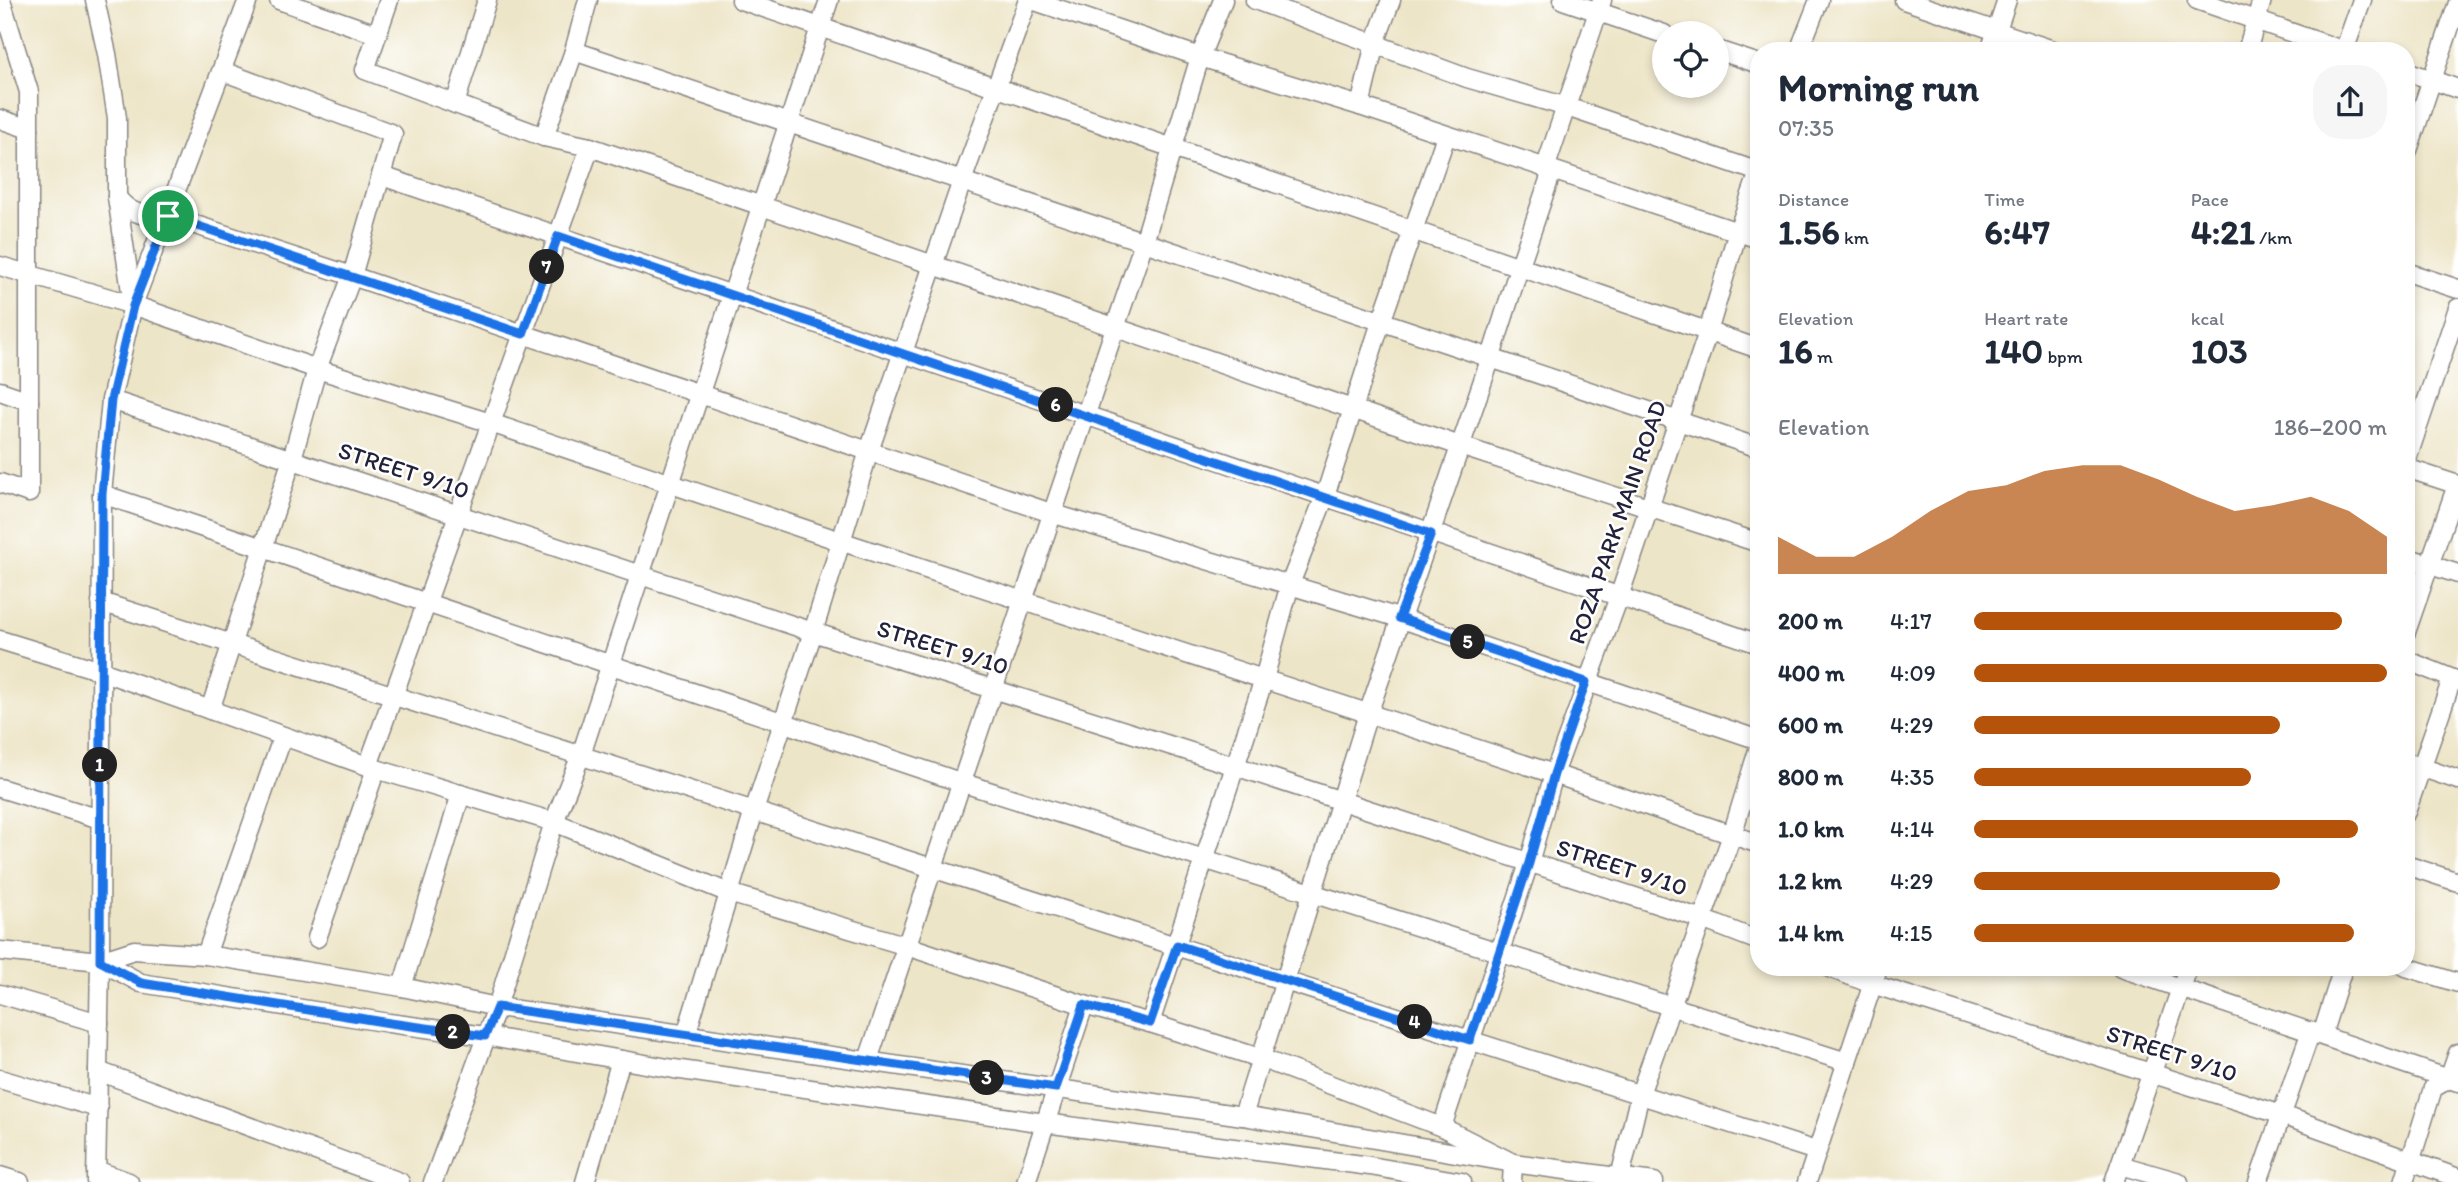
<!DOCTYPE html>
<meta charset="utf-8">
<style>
:root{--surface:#fff;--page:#f6f6f7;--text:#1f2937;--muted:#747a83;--accent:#b45309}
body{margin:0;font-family:Itim,sans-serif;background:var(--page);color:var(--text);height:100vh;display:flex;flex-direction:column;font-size:26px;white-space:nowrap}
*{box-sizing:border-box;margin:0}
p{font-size:23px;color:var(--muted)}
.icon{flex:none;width:38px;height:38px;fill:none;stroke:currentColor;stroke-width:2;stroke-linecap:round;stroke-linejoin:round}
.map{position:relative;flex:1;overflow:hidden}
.sheet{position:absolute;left:1750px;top:42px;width:665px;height:934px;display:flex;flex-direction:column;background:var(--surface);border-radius:28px;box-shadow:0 4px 10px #0003}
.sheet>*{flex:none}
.buttons{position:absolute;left:1652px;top:21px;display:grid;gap:14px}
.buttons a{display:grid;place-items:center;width:77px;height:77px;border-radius:50%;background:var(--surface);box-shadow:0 4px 10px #0003;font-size:35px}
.pin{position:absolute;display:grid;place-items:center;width:60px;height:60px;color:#fff;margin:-30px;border:4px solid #fff;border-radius:50%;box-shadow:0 2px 7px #0007}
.km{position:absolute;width:35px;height:35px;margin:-18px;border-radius:50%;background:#222;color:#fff;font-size:19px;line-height:35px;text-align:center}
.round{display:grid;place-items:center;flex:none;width:74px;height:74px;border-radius:28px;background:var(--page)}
.summary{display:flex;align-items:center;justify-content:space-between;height:119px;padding:0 28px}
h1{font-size:38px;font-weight:800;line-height:52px}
.stats{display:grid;grid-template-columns:repeat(3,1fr);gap:10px;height:119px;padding:7px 28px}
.stats div{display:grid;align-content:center}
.stats b{font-size:35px;font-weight:800}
.stats small{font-size:19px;font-weight:400}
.stats p{font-size:19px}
.chart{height:196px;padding:14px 28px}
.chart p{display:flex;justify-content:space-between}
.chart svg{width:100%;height:126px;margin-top:7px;fill:var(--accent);opacity:.7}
ul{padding:0 28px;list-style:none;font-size:23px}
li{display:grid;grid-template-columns:112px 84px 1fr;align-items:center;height:52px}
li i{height:18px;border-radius:9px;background:var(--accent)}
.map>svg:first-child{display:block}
</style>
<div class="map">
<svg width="2458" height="1182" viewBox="0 0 2458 1182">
<rect width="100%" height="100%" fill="#fff"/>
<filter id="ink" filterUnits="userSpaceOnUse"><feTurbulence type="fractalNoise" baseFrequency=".0143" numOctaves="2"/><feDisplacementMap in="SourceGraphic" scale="14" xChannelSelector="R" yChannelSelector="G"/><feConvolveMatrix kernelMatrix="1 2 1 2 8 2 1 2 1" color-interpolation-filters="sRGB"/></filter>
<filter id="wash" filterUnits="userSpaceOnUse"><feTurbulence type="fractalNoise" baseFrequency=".00686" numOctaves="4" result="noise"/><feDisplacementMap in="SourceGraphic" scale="28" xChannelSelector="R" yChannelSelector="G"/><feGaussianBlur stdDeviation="1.57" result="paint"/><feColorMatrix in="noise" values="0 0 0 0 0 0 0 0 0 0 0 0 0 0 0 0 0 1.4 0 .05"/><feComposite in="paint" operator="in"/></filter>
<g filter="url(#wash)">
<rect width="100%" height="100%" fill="#ede5c7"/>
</g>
<g filter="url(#ink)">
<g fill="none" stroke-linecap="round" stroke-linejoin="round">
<defs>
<g id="minor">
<path d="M 95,0 L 107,54 L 117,118 L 117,197 L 133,305 L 111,400 L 102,494 L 100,961 L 96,1182"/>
<path d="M 279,0 L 376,34"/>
<path d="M 389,0 L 365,70 L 544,137 L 590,147 L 1460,446 L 1759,543"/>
<path d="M 741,0 C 1081,114 1419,235 1759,349"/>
<path d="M 1032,0 L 1200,57 L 1360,106 L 1759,239"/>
<path d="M 1255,0 L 1467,78 L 1567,107 L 1759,172"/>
<path d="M 1563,0 L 1664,34"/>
<path d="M 1904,0 L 2056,51"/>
<path d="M 2197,0 L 2345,51"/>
<path d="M 1717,50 L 1759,64"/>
<path d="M 574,51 L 1759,448"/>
<path d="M 1799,51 L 1819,0"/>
<path d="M 1990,51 L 2007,0"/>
<path d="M 2247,51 L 2262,0"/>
<path d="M 2344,51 L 2362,0"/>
<path d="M 2406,71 L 2458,89"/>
<path d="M 455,104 L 487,0"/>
<path d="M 1360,106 L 1375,43 L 1391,0"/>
<path d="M 0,119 L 29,129"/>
<path d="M 544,137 L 574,51 L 588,0"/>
<path d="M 2406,156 L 2458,3"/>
<path d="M 1545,169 L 1602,0"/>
<path d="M 382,176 L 1759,644"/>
<path d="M 117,197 C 129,215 148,217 168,216 L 352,276 L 1051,513 L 1399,618 L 1759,740"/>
<path d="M 0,266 L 133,305 L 317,369 L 491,423 L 840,541 L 1554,774 L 1759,844"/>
<path d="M 2406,272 L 2458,289"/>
<path d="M 134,302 L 248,0"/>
<path d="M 0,391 L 29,401"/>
<path d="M 111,400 L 813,632 L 1235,766 L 1702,919 L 1759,941"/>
<path d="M 2406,462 L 2458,308"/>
<path d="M 2406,468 L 2458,485"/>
<path d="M 0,483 L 29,493 L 29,92 L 1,0"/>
<path d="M 102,494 L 960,782 L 1847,1062"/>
<path d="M 2406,557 L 2458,574"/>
<path d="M 101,602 L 1816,1151"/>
<path d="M 2406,632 L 2457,485"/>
<path d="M 0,640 L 101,671 L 376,769 L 554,822 L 729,893 L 907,946 L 1084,1005 L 1150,1023 L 1260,1058 L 1442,1127 L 1513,1163 L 1654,1182"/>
<path d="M 2406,660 L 2458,681"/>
<path d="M 210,710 L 292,459 L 317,369 L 352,276 L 393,134 L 222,71"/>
<path d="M 2406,762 L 2458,780"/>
<path d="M 368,766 L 590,147"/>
<path d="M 0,788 L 100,819"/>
<path d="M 2406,812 L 2452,679"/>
<path d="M 2406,865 L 2458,882"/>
<path d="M 317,938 L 376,769"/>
<path d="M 0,951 L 100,961 L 141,983 L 389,1023 L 485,1036 L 674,1069 L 1045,1123 L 1370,1166 L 1462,1182"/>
<path d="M 206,955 L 283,736"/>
<path d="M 100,961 L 134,950 L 206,955 L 402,987 L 497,1007 L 1243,1116 L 1513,1163 L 1512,1182"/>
<path d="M 2406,967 L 2458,983"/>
<path d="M 1829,968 L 1872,984 L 2282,1115 L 2458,1178"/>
<path d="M 2121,968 L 2458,1082"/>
<path d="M 402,987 L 461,794"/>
<path d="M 0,994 L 99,1023"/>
<path d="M 1150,1023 L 1264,679 L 1290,584 L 1325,496 L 1381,322 L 1446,136"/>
<path d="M 686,1035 L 754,811 L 813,632 L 869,451 L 962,181 L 1028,0"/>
<path d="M 2322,1035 L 2343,968"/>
<path d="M 868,1060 L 1144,242 L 1200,57 L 1223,0"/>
<path d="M 98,1071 L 400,1182"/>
<path d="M 0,1079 L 98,1108"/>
<path d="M 1243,1116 L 1368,714 L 1490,360 L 1519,268 L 1552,171"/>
<path d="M 1442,1127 L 1529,863 L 1554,774 L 1619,597 L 1708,332 L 1738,231 L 1759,172"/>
<path d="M 2120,1165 L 2179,1182"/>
<path d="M 96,1170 L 129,1182"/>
<path d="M 0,1176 L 20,1182"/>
<path d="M 1620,1177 L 1640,1094 L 1732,835 L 1759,747"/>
<path d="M 433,1182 L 497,1007 L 554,822 L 581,755 L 829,0"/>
<path d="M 585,1182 L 621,1060"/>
<path d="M 1026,1182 L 1084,1005"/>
<path d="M 1807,1182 L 1878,968"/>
<path d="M 2114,1182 L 2188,968"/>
<path d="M 2258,1182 L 2311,1031"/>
<path d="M 2404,1182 L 2433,1088 L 2449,1079 L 2458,1053"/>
</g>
</defs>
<use href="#minor" stroke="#888481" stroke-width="21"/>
<use href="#minor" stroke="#fff" stroke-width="18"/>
</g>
</g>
<g fill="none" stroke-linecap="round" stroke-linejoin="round" filter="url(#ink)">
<defs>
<path id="route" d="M 168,216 L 523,334 L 558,236 L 1431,534 L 1399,618 L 1586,682 L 1554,774 L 1529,863 L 1470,1040 L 1177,945 L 1150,1023 L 1084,1005 L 1056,1088 L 497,1007 L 485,1036 L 390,1023 L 141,983 L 100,961 L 102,494 L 111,400 L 133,306 Z"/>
</defs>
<use href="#route" stroke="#fff" stroke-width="14"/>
<use href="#route" stroke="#1a73e8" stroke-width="9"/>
</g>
<g text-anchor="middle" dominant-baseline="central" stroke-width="5" stroke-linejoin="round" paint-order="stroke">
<g font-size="24" fill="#22223b" stroke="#fff">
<text transform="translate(404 470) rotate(18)">STREET 9/10</text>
<text transform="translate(1617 522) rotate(-71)">ROZA PARK MAIN ROAD</text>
<text transform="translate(943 647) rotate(17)">STREET 9/10</text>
<text transform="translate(1622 867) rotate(18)">STREET 9/10</text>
<text transform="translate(2172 1053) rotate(18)">STREET 9/10</text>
</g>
</g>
</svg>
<div class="buttons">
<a><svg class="icon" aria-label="locate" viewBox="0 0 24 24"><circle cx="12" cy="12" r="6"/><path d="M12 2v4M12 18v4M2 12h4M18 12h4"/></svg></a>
</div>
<div class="pin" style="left:168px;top:216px;background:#1e9e55"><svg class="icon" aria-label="arrive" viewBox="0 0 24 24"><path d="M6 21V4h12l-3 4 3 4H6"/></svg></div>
<b class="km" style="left:100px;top:765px">1</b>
<b class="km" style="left:453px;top:1032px">2</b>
<b class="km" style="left:987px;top:1078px">3</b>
<b class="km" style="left:1415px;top:1022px">4</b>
<b class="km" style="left:1468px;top:642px">5</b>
<b class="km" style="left:1056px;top:405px">6</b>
<b class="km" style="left:547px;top:267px">7</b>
<section class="sheet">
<div class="summary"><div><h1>Morning run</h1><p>07:35</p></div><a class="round"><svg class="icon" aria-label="share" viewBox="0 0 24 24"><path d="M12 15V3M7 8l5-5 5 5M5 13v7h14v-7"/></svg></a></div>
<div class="stats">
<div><p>Distance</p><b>1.56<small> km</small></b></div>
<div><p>Time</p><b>6:47</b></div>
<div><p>Pace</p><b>4:21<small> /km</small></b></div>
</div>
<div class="stats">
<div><p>Elevation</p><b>16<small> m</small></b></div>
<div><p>Heart rate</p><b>140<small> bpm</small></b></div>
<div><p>kcal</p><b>103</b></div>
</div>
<div class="chart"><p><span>Elevation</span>186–200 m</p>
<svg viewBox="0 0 160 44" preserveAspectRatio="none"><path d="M0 44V31L10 38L20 38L30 31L40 22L50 15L60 13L70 8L80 6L90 6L100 11L110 17L120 22L130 20L140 17L150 22L160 31V44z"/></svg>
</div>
<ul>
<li><b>200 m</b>4:17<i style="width:89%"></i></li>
<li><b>400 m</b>4:09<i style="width:100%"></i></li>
<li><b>600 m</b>4:29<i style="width:74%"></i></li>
<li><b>800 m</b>4:35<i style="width:67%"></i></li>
<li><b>1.0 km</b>4:14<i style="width:93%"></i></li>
<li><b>1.2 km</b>4:29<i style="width:74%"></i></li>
<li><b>1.4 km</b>4:15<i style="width:92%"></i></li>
</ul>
</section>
</div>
